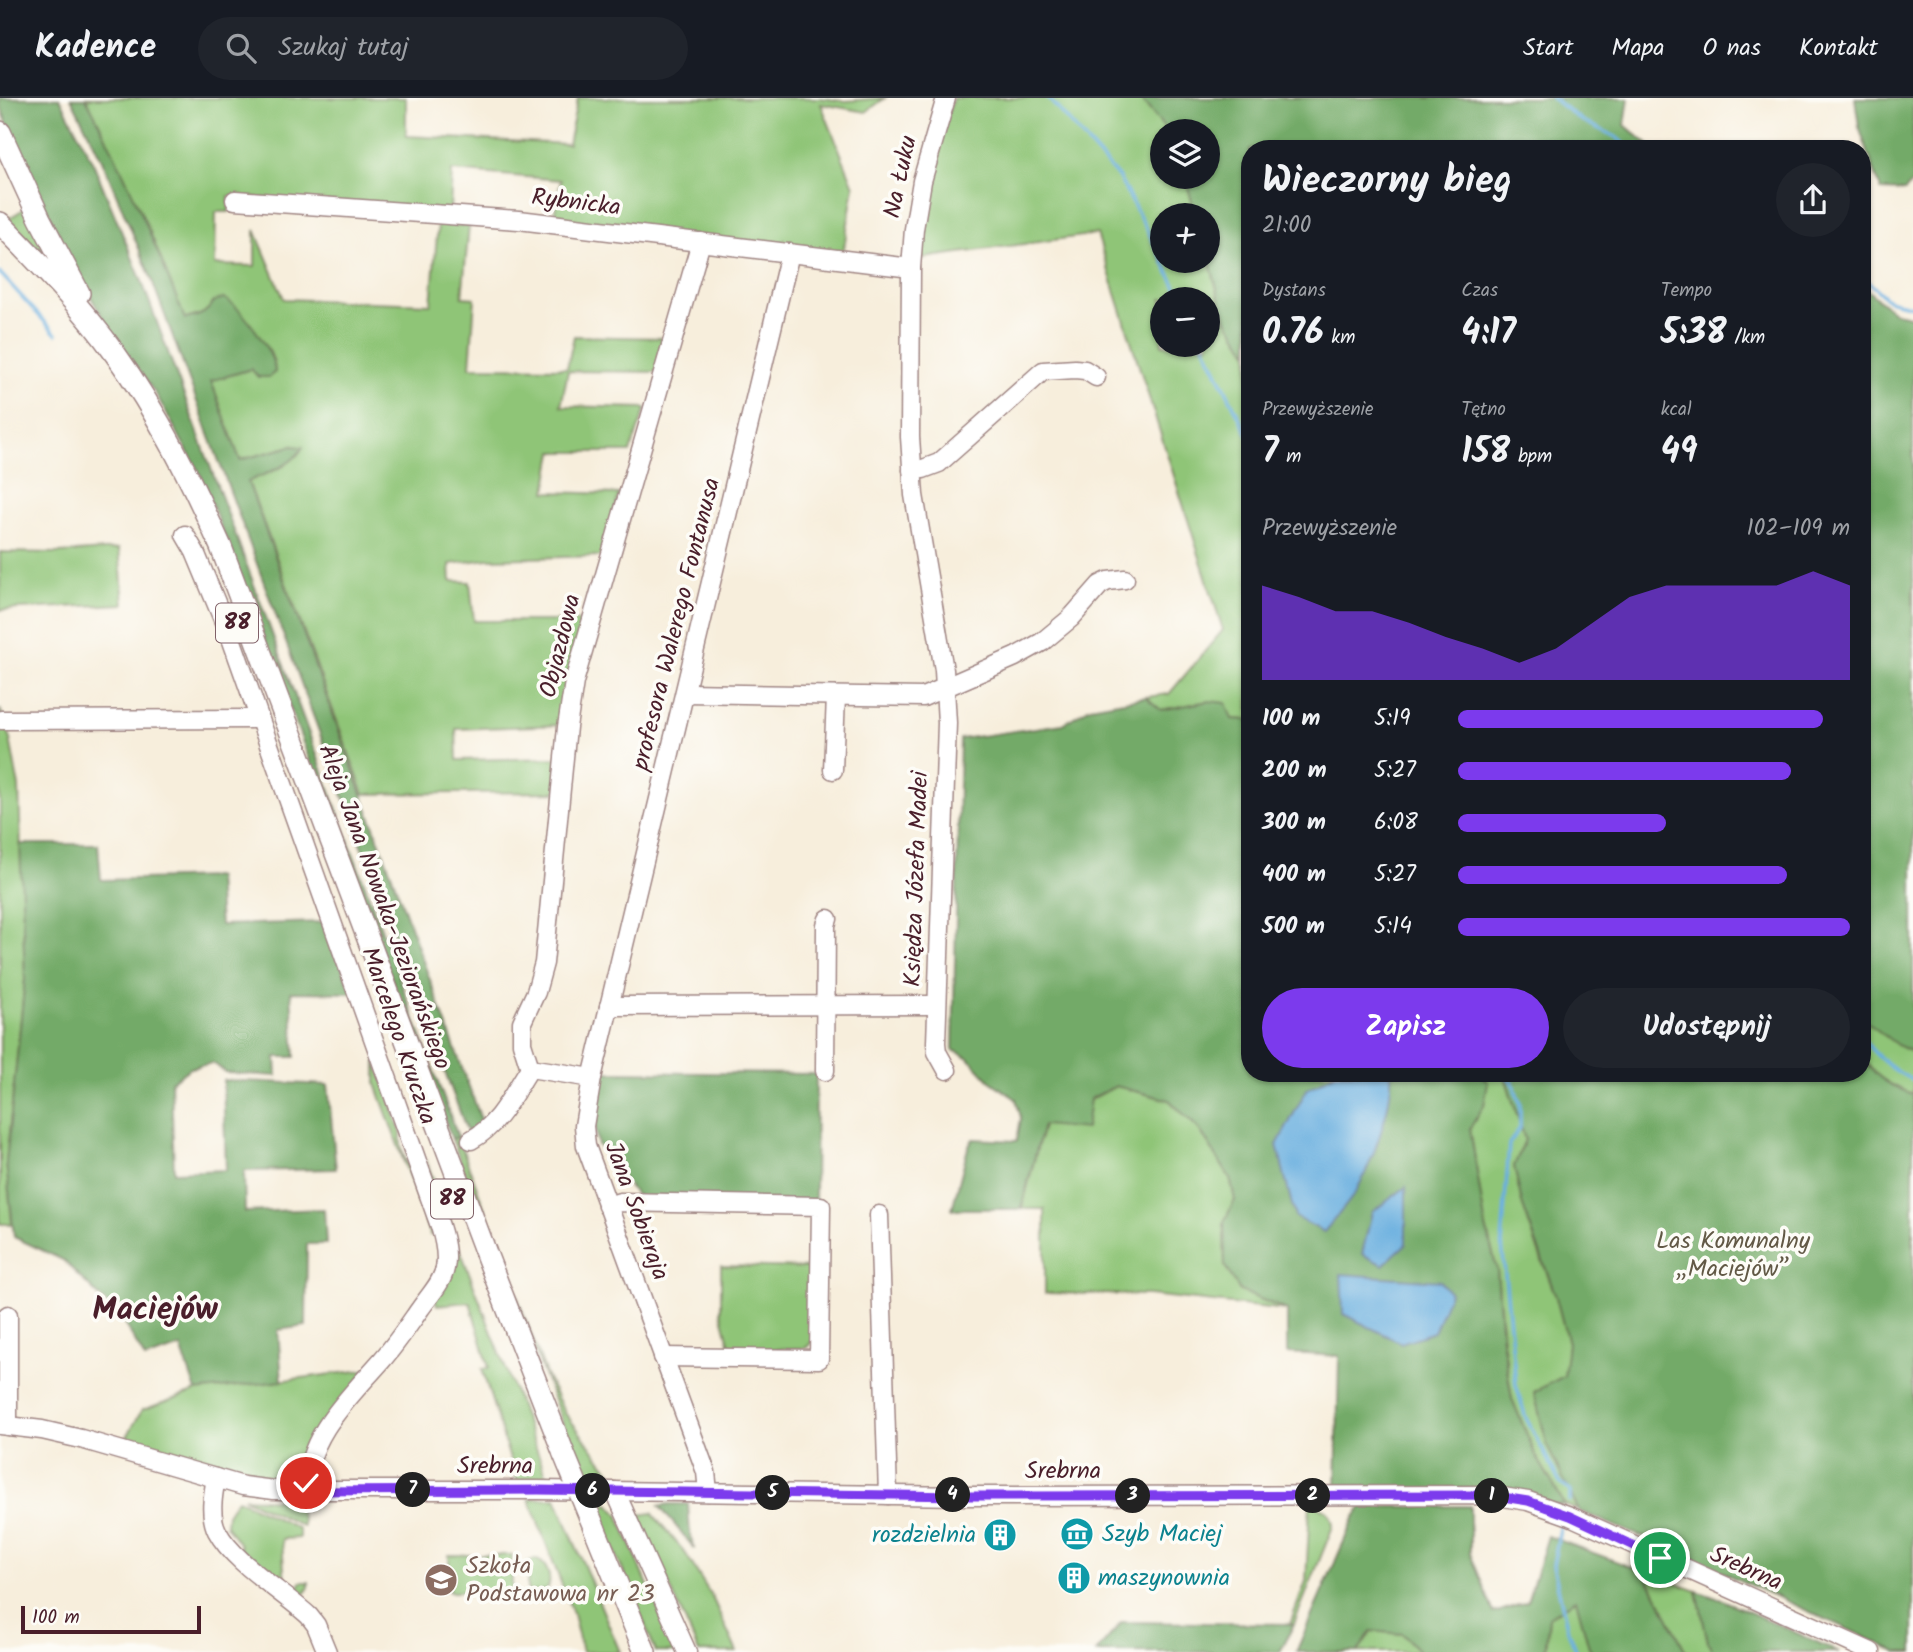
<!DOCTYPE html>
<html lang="pl">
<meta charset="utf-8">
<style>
:root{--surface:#171b24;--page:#20242c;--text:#f1f3f6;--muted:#9ea1a6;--line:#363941;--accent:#7c3aed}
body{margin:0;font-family:Kalam,sans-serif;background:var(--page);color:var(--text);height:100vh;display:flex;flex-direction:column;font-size:26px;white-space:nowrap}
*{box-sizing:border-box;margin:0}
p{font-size:23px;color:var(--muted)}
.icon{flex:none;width:38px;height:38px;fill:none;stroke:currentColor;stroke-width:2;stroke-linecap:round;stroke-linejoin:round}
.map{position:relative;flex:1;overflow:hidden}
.panel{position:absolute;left:1241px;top:42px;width:630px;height:942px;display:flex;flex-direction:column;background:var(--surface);border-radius:28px;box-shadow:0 2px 5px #0004}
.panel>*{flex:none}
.fabs{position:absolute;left:1150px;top:21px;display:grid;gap:14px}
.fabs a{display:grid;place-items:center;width:70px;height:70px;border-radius:50%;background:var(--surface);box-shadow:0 2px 5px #0004;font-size:35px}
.scale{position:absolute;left:21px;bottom:18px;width:180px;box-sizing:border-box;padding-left:7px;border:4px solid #4a1f2b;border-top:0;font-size:19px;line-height:24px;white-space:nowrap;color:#4a1f2b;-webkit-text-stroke:5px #fdfcf7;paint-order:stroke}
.pin{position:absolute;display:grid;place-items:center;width:60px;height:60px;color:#fff;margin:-30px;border:4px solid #fff;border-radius:50%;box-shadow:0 2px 7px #0007}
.km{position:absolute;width:35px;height:35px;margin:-18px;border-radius:50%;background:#222;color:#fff;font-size:19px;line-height:35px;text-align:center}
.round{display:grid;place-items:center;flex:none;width:74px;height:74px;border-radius:37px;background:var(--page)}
.summary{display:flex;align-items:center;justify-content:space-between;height:119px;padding:0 21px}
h1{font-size:38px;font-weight:800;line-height:52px}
.metrics{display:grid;grid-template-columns:repeat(3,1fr);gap:10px;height:119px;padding:7px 21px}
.metrics div{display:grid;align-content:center}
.metrics b{font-size:35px;font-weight:800}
.metrics small{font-size:19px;font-weight:400}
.metrics p{font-size:19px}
.chart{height:196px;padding:14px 21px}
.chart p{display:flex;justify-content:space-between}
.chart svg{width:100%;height:126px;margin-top:7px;fill:var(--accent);opacity:.7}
.action{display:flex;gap:14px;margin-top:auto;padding:14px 21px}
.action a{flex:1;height:80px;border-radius:42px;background:var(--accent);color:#fff;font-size:28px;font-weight:800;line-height:80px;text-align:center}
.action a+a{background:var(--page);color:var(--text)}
ul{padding:0 21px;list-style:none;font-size:23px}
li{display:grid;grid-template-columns:112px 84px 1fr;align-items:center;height:52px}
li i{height:18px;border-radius:9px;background:var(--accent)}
header{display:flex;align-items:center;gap:42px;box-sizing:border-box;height:98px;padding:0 35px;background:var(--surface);border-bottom:2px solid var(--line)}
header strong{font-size:33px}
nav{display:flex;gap:38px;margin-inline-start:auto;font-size:24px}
.search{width:490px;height:63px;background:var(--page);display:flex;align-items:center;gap:18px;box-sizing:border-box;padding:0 24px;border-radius:38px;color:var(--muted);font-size:26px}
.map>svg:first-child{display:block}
</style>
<header>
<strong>Kadence</strong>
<div class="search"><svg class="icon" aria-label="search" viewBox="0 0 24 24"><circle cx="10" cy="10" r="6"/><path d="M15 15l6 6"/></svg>Szukaj tutaj</div>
<nav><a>Start</a><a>Mapa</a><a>O nas</a><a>Kontakt</a></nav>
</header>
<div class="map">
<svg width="1913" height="1554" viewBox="0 0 1913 1554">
<rect width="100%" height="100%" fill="#fdfcf7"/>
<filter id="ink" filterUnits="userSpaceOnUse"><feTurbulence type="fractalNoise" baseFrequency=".0143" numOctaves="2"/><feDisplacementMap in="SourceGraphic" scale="14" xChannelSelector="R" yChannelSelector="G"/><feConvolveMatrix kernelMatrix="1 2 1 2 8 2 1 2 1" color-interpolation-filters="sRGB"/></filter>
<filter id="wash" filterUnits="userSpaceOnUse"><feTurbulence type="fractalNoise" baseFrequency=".00686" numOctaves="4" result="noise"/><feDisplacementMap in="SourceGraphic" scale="28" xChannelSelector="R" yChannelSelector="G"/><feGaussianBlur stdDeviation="1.57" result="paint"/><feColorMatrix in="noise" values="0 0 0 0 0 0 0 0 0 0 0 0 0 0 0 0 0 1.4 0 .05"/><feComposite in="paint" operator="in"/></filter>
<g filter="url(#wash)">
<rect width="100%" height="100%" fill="#f7eedc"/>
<g fill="#8fc577" stroke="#6c7251" stroke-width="2" fill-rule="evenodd">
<path d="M 86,0 L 406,0 L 406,38 L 568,46 L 578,0 L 819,0 L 845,3 L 885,0 L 866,14 L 821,6 L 854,88 L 843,156 L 553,122 L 561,82 L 452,73 L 450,113 L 229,98 L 229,114 L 216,114 L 215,167 L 255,168 L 255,132 L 284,201 L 431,206 L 438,126 L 469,128 L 462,199 L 475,200 L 470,269 L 567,270 L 574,238 L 662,240 L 657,274 L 568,273 L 561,308 L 646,310 L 630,354 L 553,354 L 546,394 L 619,396 L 602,458 L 488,461 L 450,466 L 451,483 L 470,484 L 474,523 L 588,523 L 564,627 L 456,631 L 457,662 L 560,660 L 556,694 L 364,696 L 248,383 L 284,368 L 292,348 L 240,362 L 211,282 L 252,271 L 275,274 L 274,264 L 269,252 L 214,203 C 207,216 199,218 185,222 L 150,134 Z"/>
<path d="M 953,0 L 1140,0 L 1167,33 L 1162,33 L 1162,79 L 1185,79 L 1196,117 L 1162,117 L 1162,163 L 1208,163 L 1208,157 L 1224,217 L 1249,255 L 1249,622 L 1232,621 L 1209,603 L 1160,612 L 1146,599 L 1169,596 L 1223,532 L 1097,136 L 916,161 L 923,95 ZM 1162,201 L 1208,201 L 1208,247 L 1162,247 Z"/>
<path d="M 29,108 L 57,169 L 6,122 Z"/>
<path d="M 119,451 L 124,506 L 0,512 L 0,454 L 60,455 Z"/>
<path d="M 0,611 L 8,630 L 19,689 L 25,881 L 6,1064 L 12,1126 L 0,1126 Z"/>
<path d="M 1862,894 L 1866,896 L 1897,947 L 1913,954 L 1913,996 C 1850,974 1862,950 1862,894 Z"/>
<path d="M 376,963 L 401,1035 C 400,1049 403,1064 415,1073 L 437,1134 L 430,1137 L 376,986 Z"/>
<path d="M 1477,975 L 1504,975 L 1525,1042 L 1514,1068 L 1522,1105 L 1538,1152 L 1556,1199 L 1568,1245 L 1565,1278 L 1534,1294 L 1548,1350 L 1579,1413 L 1565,1407 L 1534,1354 L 1512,1301 L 1503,1242 L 1497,1172 L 1485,1125 L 1470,1030 L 1484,1007 L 1488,984 Z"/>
<path d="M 1116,988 L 1169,1002 L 1199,1031 L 1230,1080 L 1235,1102 L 1224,1124 L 1225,1168 L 1240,1193 L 1287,1212 L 1149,1197 L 1045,1195 L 1045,1111 L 1022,1111 L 1043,1027 Z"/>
<path d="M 458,1039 L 547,1279 L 565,1315 L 615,1380 L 610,1384 L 586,1384 L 452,1041 Z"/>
<path d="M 426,1062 L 549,1384 L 517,1384 L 482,1271 L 489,1270 L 470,1204 L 437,1207 L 434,1198 L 447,1175 Z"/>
<path d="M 721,1168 L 816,1170 L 814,1242 L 806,1250 L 731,1252 L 721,1214 Z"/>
<path d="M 365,1272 L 301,1383 L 252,1381 L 124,1344 L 142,1312 L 196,1293 Z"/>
<path d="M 243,1400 L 286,1402 L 296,1406 L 302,1419 L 303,1428 Z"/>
<path d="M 556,1400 L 620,1554 L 582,1554 L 573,1516 L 529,1401 Z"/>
<path d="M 237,1401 L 299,1431 L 299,1440 L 282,1441 L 285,1488 L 300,1488 L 301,1484 L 309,1484 L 309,1489 L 304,1497 L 294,1497 L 239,1450 L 241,1448 L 226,1427 L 227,1416 Z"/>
<path d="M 594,1402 L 609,1406 L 618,1416 L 676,1554 L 656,1554 Z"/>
<path d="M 1310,1406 C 1324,1410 1332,1413 1333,1428 L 1294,1526 L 1290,1526 L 1306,1483 Z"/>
<path d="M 652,1415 L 686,1456 L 712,1499 L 737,1554 L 699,1554 L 638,1417 Z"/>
<rect x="449" y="1457" width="63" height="37"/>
<path d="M 535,1461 C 547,1464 553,1481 547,1492 L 532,1494 L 527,1492 L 528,1464 Z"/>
<path d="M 1645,1474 L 1697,1493 L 1708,1544 L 1713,1554 L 1686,1554 Z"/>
<path d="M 1576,1500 L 1589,1549 L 1593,1554 L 1546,1554 L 1549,1519 Z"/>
<path d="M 1371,1533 L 1403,1536 L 1420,1554 L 1358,1554 Z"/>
</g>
<g fill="#73aa68" stroke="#5e644a" stroke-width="2">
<path d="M 0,0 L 60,0 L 94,67 L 141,181 L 458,1039 L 452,1041 L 249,501 L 200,376 L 157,298 L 110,232 L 78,177 L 17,50 L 0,7 Z"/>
<path d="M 71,0 L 86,0 C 124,71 155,146 185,221 C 199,218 207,216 214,203 L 224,200 C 242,210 274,253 275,274 L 269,279 L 258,279 L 251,271 L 211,283 L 240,362 L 292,348 L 303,349 C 291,370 268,373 248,384 L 483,1027 L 468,1036 L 150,177 L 102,62 Z"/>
<path d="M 1140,0 L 1629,0 L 1625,27 L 1653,51 L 1250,51 L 1249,255 L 1224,217 L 1208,157 L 1208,117 L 1196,117 L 1185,79 L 1208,79 L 1208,33 L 1167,33 Z"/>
<path d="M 1855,0 L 1913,0 L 1913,84 L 1905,93 L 1881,92 L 1859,29 Z"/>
<path d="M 1862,188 L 1894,214 L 1913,219 L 1913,954 L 1897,947 L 1864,922 L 1866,896 L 1862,894 Z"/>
<path d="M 1146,599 L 1161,612 L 1209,603 L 1226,605 L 1232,621 L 1249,622 L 1250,975 L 1477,975 L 1488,984 L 1484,1007 L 1470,1030 L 1485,1125 L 1497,1172 L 1502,1242 L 1512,1301 L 1534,1354 L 1565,1407 L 1336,1391 L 1339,1258 L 1287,1255 L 1287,1212 L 1240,1193 L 1225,1168 L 1224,1124 L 1235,1102 L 1230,1080 L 1199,1031 L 1169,1002 L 1116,988 L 1090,1001 L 1086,1031 L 1043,1027 L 1021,1111 L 952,1111 L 968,1050 L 973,1041 L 1017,1043 L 1021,1020 L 1016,1001 L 990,983 L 968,959 L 953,952 L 960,641 L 1063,626 L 1090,609 Z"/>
<path d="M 20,746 L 98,746 L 101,782 L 217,779 L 220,827 L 323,824 L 353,895 L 291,894 L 295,959 L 276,959 L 277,978 L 227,975 L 213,965 L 190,970 L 171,984 L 174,1074 L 226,1072 L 223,982 L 328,987 L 336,1071 L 244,1073 L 245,1114 L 324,1111 L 326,1146 L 307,1146 L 306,1228 L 278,1232 L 282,1283 L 196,1293 L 181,1249 L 145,1261 L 123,1222 L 63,1162 L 14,1139 L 6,1064 L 25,881 Z"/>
<path d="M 1862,958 C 1872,978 1892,989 1913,996 L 1913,1554 L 1898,1554 L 1669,1450 L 1579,1413 L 1548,1350 L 1534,1294 L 1564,1278 L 1568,1245 L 1556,1199 L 1522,1105 L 1514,1068 L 1525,1042 L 1504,975 L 1862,975 Z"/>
<path d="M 604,974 L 816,976 L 815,1104 L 639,1101 L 598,1047 L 595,1028 Z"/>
<path d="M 669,1406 L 688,1406 L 690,1437 L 695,1451 L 659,1408 Z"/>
<path d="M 1470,1408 L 1470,1455 L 1494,1515 L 1527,1504 L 1548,1438 L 1645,1474 L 1686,1554 L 1593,1554 L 1589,1549 L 1576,1501 L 1549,1519 L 1545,1554 L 1420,1554 L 1403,1536 L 1371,1533 L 1358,1554 L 1296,1554 L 1354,1420 L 1362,1409 Z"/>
<path d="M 1697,1493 L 1725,1503 L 1839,1554 L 1713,1554 L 1708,1544 Z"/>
<path d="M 1122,1524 L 1294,1526 L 1280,1554 L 1096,1554 Z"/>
</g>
<g fill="#69afdf" stroke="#5a6785" stroke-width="2">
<path d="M 1336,975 L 1391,975 C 1393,1008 1372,1066 1355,1095 C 1346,1109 1334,1121 1324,1134 L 1295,1119 L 1277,1047 L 1307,991 Z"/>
<path d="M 1406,1089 L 1406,1146 L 1383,1167 L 1362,1156 L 1372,1114 Z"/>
<path d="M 1341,1176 L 1440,1183 L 1450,1195 L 1434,1234 L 1401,1245 L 1343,1216 Z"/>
</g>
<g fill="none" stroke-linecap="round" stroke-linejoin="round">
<g stroke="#69afdf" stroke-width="3.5">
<path d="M 1048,0 L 1119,80 L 1162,160"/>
<path d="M 1552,0 L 1581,22 L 1616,39 L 1630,51"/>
<path d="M 1163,163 L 1182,201"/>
<path d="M 0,175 L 56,236"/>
<path d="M 1862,178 L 1888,202 L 1913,208"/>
<path d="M 1204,247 L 1250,341"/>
<path d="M 1862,939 C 1874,957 1893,973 1913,982"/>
<path d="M 1502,975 L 1513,985 L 1520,1005 L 1520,1030 L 1509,1046 L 1502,1146 L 1516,1287 L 1526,1320 L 1560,1385 L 1570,1393 L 1570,1403"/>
<path d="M 1561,1426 L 1553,1467 L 1568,1533 L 1576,1554"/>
</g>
</g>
</g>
<g filter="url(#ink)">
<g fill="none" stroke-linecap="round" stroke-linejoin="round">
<defs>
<g id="minor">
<path d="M 946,0 L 922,83 L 914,131 L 911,170 L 910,339 L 914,397 L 944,572 L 947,625 L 936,945 L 937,954 L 947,972"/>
<path d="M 235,102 L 519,122 L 911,170"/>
<path d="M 912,372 L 923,371 L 939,365 L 1043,273 L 1075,271 L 1085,272 L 1096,279"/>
<path d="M 185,437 L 195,454 L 232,543 L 440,1128 C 444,1141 448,1156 445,1170 C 442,1185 429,1198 420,1211 C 408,1228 396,1246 382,1262 C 349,1300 306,1338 306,1393"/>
<path d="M 686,595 L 923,599 L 1015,559 L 1042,544 L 1071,520 L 1100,487 L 1108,483 L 1125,481"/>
<path d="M 1,622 L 259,621"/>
<path d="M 833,672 L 836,598"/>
<path d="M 609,908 L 936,907"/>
<path d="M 530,970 L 522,945 L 522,924 L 536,894 L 544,865 L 567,629 L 574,584 L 701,144"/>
<path d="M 530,970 L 592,980"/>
<path d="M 825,973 L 826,827 L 828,821"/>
<path d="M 471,1042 C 499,1027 513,996 530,970"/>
<path d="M 607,1108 L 620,1104 L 821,1108 L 819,1261 L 663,1259"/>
<path d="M 879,1117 L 888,1397"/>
<path d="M 8,1217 L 8,1328"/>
<path d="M 0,1327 L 42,1332 L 81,1341 L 243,1388 L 274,1392 L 538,1392 L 963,1398 L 1490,1397 L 1528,1403 L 1570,1418 L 1871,1554"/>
<path d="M 216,1380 C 213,1396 209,1417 217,1433 C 233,1464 283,1494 309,1518 L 316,1527 L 327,1554"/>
<path d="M 615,1393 L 687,1554"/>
<path d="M 708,1394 L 706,1374 L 586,1048 L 584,1028 L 592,980 L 790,155"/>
</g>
<g id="major">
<path d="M 0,34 L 40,121 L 79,195"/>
<path d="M 0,125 C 41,167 82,209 116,257 C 159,317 191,382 221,449 L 487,1158 L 564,1356"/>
<path d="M 594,1429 L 645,1554"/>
</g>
</defs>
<use href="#minor" stroke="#a08684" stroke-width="21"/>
<use href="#major" stroke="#a08684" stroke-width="24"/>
<use href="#minor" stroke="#fff" stroke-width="18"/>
<use href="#major" stroke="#fff" stroke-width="21"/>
<defs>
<path id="major-bridge" d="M 564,1356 L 594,1429"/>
</defs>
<use href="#major-bridge" stroke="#a08684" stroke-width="24" stroke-linecap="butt"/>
<use href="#major-bridge" stroke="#fff" stroke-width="21"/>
</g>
</g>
<g fill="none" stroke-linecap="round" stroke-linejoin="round" filter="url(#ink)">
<defs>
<path id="route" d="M 306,1385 L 306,1393 L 538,1392 L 963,1398 L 1490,1397 L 1528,1403 L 1570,1418 L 1660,1460"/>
</defs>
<use href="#route" stroke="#fff" stroke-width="14"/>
<use href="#route" stroke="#7c3aed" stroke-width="9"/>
</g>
<defs>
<symbol id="museum-disc" viewBox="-11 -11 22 22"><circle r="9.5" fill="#0f9aa8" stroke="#fdfcf7"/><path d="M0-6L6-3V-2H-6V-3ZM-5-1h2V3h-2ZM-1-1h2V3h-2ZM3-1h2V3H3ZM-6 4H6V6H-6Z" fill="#fff"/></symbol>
<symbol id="building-disc" viewBox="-11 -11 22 22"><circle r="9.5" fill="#0f9aa8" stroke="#fdfcf7"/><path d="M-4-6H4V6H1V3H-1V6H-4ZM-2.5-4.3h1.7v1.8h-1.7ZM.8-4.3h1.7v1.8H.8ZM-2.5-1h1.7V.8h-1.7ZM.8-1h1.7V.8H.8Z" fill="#fff"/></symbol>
<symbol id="school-disc" viewBox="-11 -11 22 22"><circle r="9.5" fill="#8d6e63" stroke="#fdfcf7"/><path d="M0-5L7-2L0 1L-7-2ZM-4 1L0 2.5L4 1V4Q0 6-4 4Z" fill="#fff"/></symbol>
</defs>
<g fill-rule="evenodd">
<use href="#museum-disc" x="1058" y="1417" width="38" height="38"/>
<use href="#building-disc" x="981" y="1418" width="38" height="38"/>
<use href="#building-disc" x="1055" y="1461" width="38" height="38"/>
<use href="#school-disc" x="422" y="1463" width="38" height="38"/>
</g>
<g text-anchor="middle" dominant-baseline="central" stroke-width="7" stroke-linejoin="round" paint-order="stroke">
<g fill="#fdfcf7" stroke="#806168" stroke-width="2">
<rect x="216" y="505.5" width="42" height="39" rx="5"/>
<rect x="431" y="1081.5" width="42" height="39" rx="5"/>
</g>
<g font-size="23" font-weight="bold" fill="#4a1f2b">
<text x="237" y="525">88</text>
<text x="452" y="1101">88</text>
</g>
<g font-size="24" fill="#4a1f2b" stroke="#fdfcf7">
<text transform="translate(901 79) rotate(-78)">Na Łuku</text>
<text transform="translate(576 105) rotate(7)">Rybnicka</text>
<text transform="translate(677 526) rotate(-76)">profesora Walerego Fontanusa</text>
<text transform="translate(561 548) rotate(-76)">Objazdowa</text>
<text transform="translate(917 781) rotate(-88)">Księdza Józefa Madei</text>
<text transform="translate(384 809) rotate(70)">Aleja Jana Nowaka-Jeziorańskiego</text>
<text transform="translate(398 938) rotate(71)">Marcelego Kruczka</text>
<text transform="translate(636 1113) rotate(70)">Jana Sobieraja</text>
<text x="495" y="1368">Srebrna</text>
<text x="1063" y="1373">Srebrna</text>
<text transform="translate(1746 1471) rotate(24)">Srebrna</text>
</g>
<g font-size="24" fill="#625946" stroke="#fdfcf7">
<text x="1733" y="1143">Las Komunalny<tspan x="1733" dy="28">„Maciejów”</tspan></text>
</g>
<g font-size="24" fill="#0d838f" stroke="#fdfcf7" text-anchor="start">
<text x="1102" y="1436">Szyb Maciej</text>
<text x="976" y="1437" text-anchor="end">rozdzielnia</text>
<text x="1098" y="1480">maszynownia</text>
</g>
<g font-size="24" fill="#785e54" stroke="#fdfcf7" text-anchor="start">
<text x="466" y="1468">Szkoła<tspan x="466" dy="28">Podstawowa nr 23</tspan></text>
</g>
<g font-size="32" font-weight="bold" fill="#4a1f2b" stroke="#fdfcf7">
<text x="155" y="1212">Maciejów</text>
</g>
</g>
</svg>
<div class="fabs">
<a><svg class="icon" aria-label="layers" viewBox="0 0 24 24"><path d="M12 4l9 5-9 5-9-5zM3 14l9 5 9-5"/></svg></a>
<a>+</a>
<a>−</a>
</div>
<div class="scale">100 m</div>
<div class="pin" style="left:1660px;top:1460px;background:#1e9e55"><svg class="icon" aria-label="arrive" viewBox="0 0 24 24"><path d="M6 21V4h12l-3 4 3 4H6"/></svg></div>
<div class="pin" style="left:306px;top:1385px;background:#d93025"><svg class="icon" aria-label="check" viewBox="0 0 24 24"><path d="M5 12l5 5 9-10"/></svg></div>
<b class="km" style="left:1492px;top:1398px">1</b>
<b class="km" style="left:1313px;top:1398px">2</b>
<b class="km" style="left:1133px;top:1398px">3</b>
<b class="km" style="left:953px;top:1397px">4</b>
<b class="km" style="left:773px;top:1395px">5</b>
<b class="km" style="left:593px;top:1393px">6</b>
<b class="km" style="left:413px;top:1392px">7</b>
<section class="panel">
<div class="summary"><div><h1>Wieczorny bieg</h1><p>21:00</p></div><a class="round"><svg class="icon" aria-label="share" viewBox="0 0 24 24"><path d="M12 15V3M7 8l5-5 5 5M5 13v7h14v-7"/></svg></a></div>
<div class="metrics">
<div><p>Dystans</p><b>0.76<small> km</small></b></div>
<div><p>Czas</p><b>4:17</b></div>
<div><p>Tempo</p><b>5:38<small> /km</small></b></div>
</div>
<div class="metrics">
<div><p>Przewyższenie</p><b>7<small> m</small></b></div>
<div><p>Tętno</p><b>158<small> bpm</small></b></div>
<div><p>kcal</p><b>49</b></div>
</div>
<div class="chart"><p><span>Przewyższenie</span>102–109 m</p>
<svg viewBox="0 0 160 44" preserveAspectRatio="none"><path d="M0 44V11L10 15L20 20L30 20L40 24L50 29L60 33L70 38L80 33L90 24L100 15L110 11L120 11L130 11L140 11L150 6L160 11V44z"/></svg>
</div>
<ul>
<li><b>100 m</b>5:19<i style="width:93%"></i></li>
<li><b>200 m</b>5:27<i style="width:85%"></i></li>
<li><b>300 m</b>6:08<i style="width:53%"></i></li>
<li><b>400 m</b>5:27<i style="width:84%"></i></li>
<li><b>500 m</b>5:14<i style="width:100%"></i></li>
</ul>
<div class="action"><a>Zapisz</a><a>Udostępnij</a></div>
</section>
</div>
